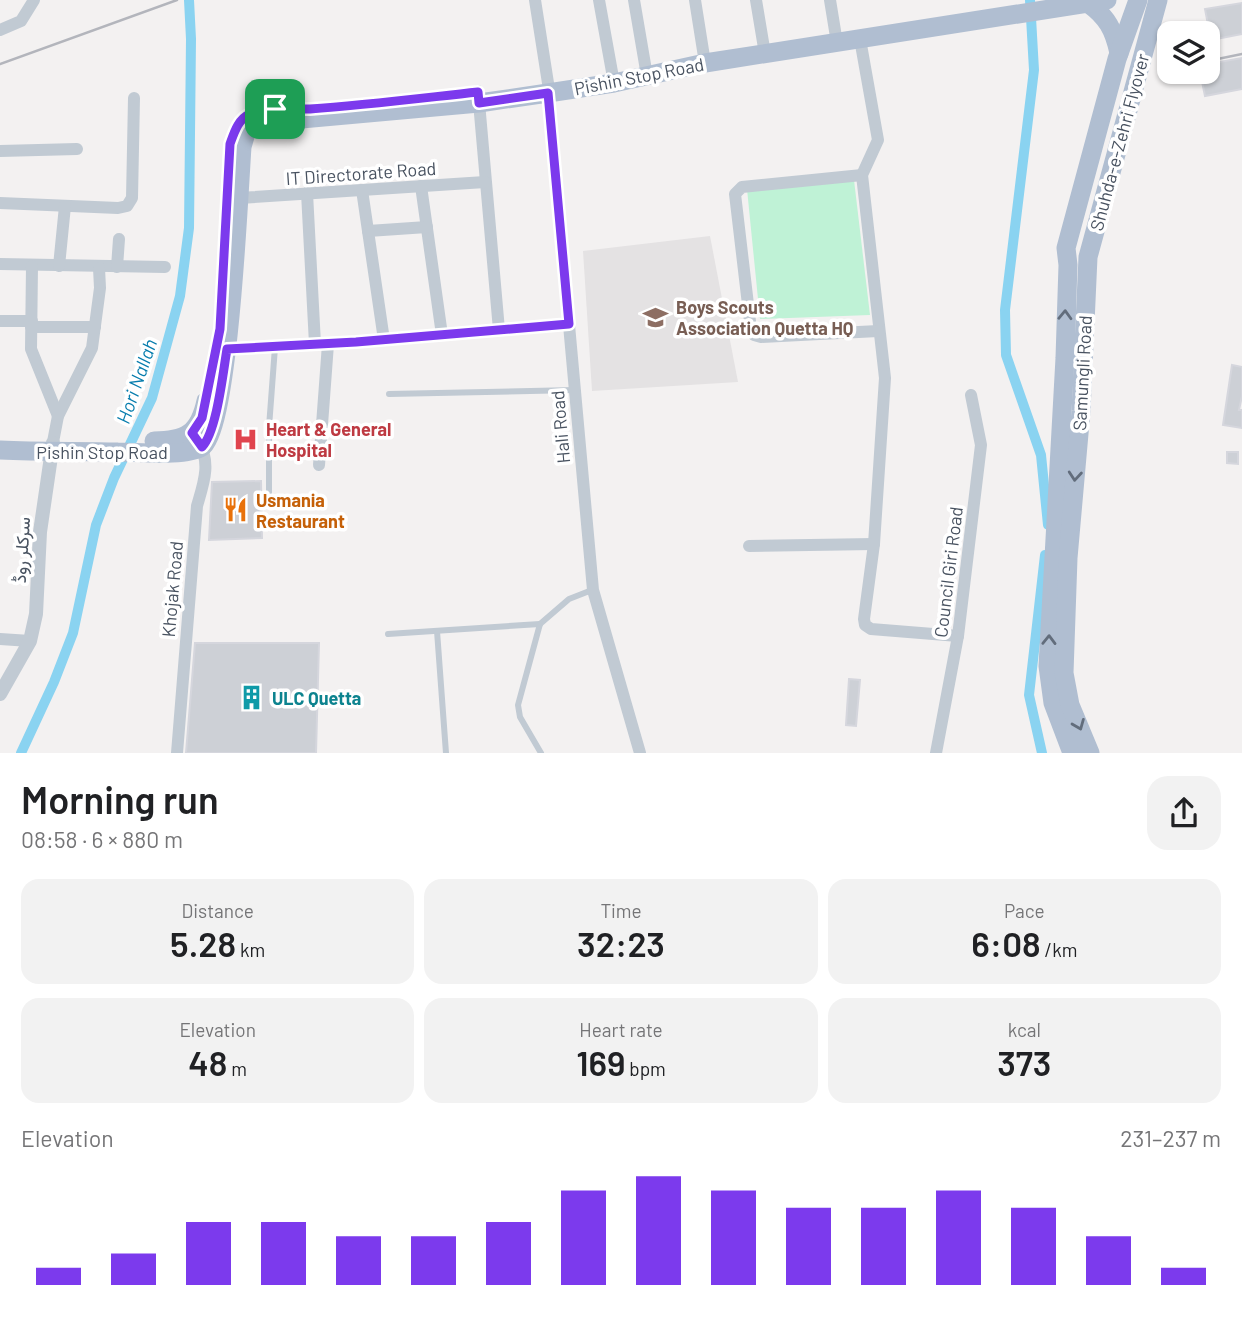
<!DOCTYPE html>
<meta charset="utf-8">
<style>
:root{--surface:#fff;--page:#f2f2f2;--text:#202124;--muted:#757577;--accent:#7c3aed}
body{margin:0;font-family:Barlow,Vazirmatn,sans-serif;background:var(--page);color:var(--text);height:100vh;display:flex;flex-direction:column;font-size:26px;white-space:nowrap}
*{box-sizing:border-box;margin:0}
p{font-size:23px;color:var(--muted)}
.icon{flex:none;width:38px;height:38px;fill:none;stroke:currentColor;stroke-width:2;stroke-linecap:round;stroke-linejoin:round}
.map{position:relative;height:753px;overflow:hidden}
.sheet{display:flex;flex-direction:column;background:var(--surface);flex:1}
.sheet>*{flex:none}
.fabs{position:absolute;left:1157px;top:21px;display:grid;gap:14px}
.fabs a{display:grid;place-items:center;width:63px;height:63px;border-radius:14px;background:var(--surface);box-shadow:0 2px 5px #0004;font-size:35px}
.pin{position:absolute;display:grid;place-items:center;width:60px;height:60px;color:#fff;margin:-30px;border-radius:14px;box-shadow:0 4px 10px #0006}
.round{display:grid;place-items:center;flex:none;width:74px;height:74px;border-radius:21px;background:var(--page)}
.headline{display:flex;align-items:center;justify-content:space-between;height:119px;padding:0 21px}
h1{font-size:38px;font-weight:600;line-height:52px}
.figures{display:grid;grid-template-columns:repeat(3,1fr);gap:10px;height:119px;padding:7px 21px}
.figures div{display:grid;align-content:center;border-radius:18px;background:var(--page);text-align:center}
.figures b{font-size:35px;font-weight:600}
.figures small{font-size:19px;font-weight:400}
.figures p{font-size:19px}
.chart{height:196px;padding:14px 21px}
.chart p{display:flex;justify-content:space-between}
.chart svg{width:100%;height:126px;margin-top:7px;stroke:var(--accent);stroke-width:6}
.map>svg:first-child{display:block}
</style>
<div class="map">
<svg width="1242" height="753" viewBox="0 0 1242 753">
<rect width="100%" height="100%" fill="#f3f1f1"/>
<path fill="#e4e2e3" d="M 710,236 L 738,382 L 592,391 L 583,251 Z"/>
<path fill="#bff2d6" d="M 854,180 L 870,315 L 760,319 L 747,189 Z"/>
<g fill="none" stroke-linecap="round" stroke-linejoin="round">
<g stroke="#8ad3f1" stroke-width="10">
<path d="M 1030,0 L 1034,70 L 1005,310 L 1006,355 L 1041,455 L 1048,525"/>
<path d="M 21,753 L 54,682 L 73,633 L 96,525 L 114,478 L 152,398 L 180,296 L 189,228 L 191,39 L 189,0"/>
<path d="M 1042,753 L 1029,695 L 1045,555"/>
</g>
</g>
<g fill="#cdd0d6" stroke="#d5d6dd" stroke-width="2">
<path d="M 1242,3 L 1242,34 L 1211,40 L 1205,9 Z"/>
<path d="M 1242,58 L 1242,89 L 1205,96 L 1200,72 L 1208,72 L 1208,64 Z"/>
<path d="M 1232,365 L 1242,367 L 1242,396 L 1239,410 L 1242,410 L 1242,428 L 1223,425 Z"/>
<path d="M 1227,452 L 1238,452 L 1238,464 L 1227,463 Z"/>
<path d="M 261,481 L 262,538 L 209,540 L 212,482 Z"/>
<path d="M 195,643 L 319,643 L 316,753 L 186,753 Z"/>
<path d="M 849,679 L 860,680 L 856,726 L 846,725 Z"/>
</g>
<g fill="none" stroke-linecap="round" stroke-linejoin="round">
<g stroke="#c1cad3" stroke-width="6">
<path d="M 389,394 L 575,390"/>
<path d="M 269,500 L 269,427 L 275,347"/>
<path d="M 437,631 L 446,753"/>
<path d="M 388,634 L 540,624"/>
<path d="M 541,753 L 520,717 L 518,705 L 540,624 L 569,599 L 592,590"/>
</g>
<g stroke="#c1cad3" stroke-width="12">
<path d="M 535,0 L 548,83"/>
<path d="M 599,0 L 614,83"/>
<path d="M 634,0 L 647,76"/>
<path d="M 695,0 L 705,63"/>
<path d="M 756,0 L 765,54"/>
<path d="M 830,0 L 837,43"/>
<path d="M 0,30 L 21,21 L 34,0"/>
<path d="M 860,39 L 878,140 L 862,175 L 885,378 L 874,544 L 864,619 L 865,625 L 871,629 L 958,636"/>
<path d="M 478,91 L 499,330"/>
<path d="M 548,93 L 593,590 L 640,753"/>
<path d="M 0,151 L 77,149"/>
<path d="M 862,175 L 742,187 L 735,194 L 751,330 L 754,335 L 761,337 L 878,331"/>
<path d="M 421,186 L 442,335"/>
<path d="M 362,190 L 384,340"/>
<path d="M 307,193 L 315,344"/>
<path d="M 239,198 L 485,182"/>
<path d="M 0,203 L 118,208 L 127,206 L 132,198 L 134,98"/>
<path d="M 368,231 L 427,227"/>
<path d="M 0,264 L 165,267"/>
<path d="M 32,266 L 31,349 L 58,416"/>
<path d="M 59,266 L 65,206"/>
<path d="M 117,267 L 119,239"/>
<path d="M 0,321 L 32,321"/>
<path d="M 31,327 L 95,327"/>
<path d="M 227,349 L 356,342 L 569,324"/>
<path d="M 53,442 L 58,416 L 92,348 L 100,288 L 99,268"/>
<path d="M 319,465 L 328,344"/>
<path d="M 749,546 L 874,544"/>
<path d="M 0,639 L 30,641"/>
<path d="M 177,753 L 197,506 C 203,485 212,462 198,442"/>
<path d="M 936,753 L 958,636 L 981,445 L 971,395"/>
</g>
<path stroke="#c1cad3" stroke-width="14" d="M 0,694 L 30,641 L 36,614 L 40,532 L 53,443"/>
<g stroke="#b0bed1" stroke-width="19">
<path d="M 1089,4 C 1107,17 1114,30 1119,53"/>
<path d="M 154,441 C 186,441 199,433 206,401"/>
<path d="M 0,450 C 39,452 78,451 118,452 C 138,452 186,457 202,447 C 229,430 239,187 242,147 L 246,133 L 257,123 L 479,103 L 548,93 L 614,83 L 705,63 L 1107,0"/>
<path d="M 1072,753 L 1053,703 L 1048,666 L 1065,358 L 1068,265 L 1066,248 L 1117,59 L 1138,0"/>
<path d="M 1090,753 L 1070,705 L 1064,673 L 1068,558 L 1081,411 L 1088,257 L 1158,0"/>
</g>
<g stroke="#b3b5bc" stroke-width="2.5">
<path d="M 1208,61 L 1242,54"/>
<path d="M 0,64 L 177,0"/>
</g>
</g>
<defs><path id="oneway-chevron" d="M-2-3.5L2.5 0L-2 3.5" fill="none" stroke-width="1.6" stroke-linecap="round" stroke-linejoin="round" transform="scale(1.75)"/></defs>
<g stroke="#626d7c">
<use href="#oneway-chevron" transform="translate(1065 315) rotate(-88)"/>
<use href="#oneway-chevron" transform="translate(1075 476) rotate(95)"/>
<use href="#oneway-chevron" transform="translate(1049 640) rotate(-89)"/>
<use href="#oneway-chevron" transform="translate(1079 725) rotate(68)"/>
</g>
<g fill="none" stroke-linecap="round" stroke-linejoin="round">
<defs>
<path id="route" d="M 478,92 L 479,103 L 548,93 L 569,324 L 356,342 L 227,349 C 223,372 217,431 202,447 L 192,433 L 202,418 L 220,329 L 230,144 C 234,133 238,119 250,114 C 267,105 291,110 310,109 C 366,105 422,98 478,92 Z"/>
</defs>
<use href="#route" stroke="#fff" stroke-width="14"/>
<use href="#route" stroke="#7c3aed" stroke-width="9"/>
</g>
<defs>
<symbol id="school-bare" viewBox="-9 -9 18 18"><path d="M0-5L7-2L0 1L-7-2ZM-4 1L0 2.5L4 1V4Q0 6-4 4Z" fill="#8d6e63" stroke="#fff" stroke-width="2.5" paint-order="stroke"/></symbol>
<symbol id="hospital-bare" viewBox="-9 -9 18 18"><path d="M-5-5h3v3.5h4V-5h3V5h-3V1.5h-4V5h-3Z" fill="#e0444e" stroke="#fff" stroke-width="2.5" paint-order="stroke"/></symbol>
<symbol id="restaurant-bare" viewBox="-9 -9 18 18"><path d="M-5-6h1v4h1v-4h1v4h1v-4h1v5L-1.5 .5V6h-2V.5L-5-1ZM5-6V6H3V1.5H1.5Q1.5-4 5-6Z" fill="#e8710a" stroke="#fff" stroke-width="2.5" paint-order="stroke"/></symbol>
<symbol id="building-bare" viewBox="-9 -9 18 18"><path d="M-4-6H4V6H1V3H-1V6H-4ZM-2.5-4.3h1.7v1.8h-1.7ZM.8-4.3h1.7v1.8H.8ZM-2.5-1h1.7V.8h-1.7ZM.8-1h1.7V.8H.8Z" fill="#0f9aa8" stroke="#fff" stroke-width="2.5" paint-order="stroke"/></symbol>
</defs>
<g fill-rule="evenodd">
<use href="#school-bare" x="638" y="300" width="35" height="35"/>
<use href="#hospital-bare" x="228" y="422" width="35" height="35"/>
<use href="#restaurant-bare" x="218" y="492" width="35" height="35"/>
<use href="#building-bare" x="234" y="680" width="35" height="35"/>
</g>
<g text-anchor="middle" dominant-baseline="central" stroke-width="7" stroke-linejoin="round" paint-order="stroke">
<g font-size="18" fill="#485260" stroke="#fff">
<text transform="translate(639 76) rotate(-11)">Pishin Stop Road</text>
<text transform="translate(1119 142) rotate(-75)">Shuhda-e-Zehri Flyover</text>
<text transform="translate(361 173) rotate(-4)">IT Directorate Road</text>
<text transform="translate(1082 373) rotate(-87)">Samungli Road</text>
<text transform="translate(560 427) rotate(-95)">Hali Road</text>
<text x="102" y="452">Pishin Stop Road</text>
<text transform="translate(21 550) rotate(-86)">سرکلر روڈ</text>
<text transform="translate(948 572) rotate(-83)">Council Giri Road</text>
<text transform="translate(172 589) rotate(-85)">Khojak Road</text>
</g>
<g font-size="18" font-weight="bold" fill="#785e54" stroke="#fff" text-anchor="start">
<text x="676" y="307">Boys Scouts<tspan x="676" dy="21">Association Quetta HQ</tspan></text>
</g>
<g font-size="18" font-weight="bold" fill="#be3a42" stroke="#fff" text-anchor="start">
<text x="266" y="429">Heart &amp; General<tspan x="266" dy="21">Hospital</tspan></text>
</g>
<g font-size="18" font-weight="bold" fill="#c56008" stroke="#fff" text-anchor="start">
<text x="256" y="500">Usmania<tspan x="256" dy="21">Restaurant</tspan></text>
</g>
<g font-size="18" font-weight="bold" fill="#0d838f" stroke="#fff" text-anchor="start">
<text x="272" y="698">ULC Quetta</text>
</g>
<g font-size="19" font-style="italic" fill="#067cad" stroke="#fff">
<text transform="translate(136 381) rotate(-71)">Hori Nallah</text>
</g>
</g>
</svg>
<div class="fabs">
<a><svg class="icon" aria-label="layers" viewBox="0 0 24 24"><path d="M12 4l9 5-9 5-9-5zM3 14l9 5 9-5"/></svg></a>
</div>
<div class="pin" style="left:275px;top:109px;background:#1e9e55"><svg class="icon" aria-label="arrive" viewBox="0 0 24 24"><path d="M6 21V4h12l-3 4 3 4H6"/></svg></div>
</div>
<section class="sheet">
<div class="headline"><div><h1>Morning run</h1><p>08:58 · 6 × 880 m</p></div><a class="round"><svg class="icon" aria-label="share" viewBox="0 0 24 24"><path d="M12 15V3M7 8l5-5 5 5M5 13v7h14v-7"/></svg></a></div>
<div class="figures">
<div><p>Distance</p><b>5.28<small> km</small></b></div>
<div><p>Time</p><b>32:23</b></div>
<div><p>Pace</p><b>6:08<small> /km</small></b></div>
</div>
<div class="figures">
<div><p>Elevation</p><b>48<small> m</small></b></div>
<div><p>Heart rate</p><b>169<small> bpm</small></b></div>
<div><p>kcal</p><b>373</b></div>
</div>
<div class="chart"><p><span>Elevation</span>231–237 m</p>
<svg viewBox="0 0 160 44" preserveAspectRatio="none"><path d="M5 44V38M15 44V33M25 44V22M35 44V22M45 44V27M55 44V27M65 44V22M75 44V11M85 44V6M95 44V11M105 44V17M115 44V17M125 44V11M135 44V17M145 44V27M155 44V38"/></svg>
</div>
</section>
